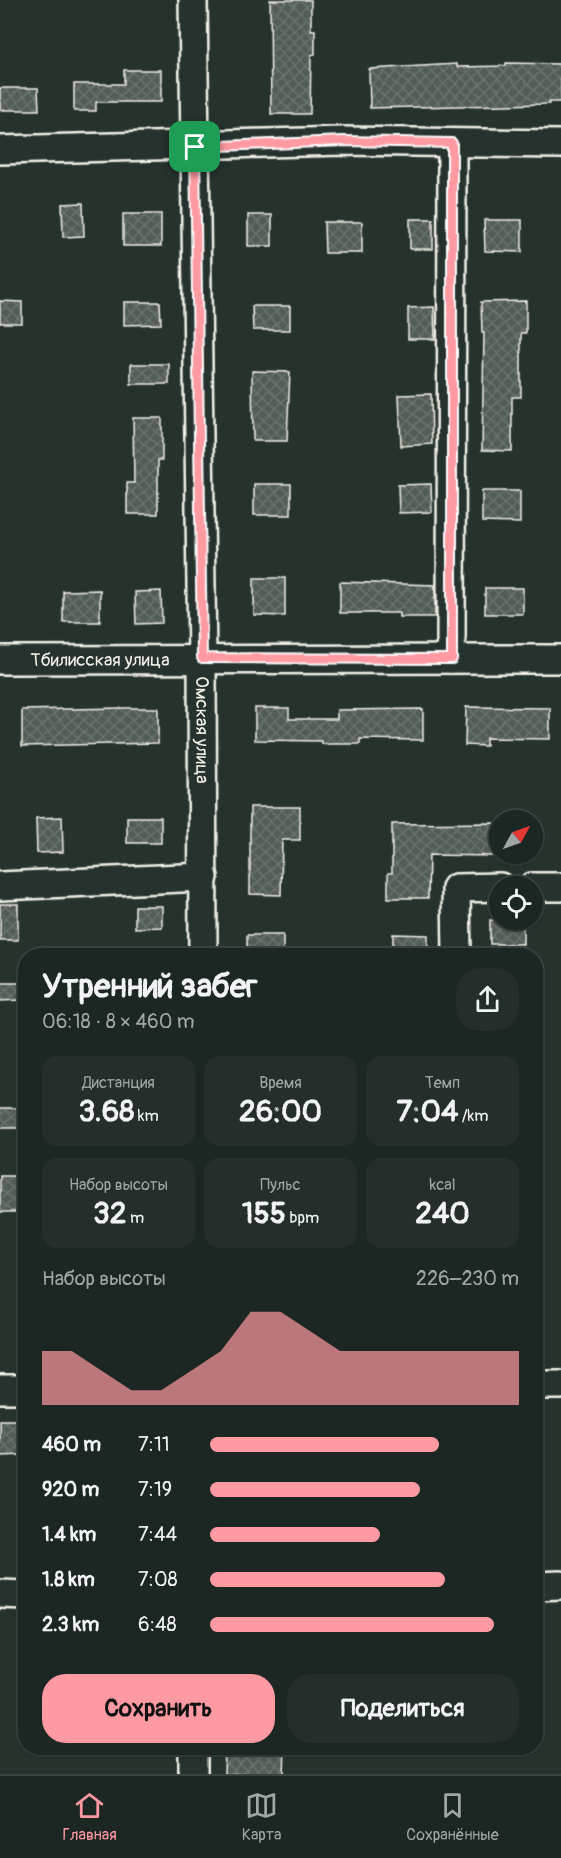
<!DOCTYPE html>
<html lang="ru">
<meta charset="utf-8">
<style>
:root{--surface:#1c2622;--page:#252e2a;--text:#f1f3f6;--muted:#a0a5a5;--line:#3a4340;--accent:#ff9aa2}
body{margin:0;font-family:Pangolin,sans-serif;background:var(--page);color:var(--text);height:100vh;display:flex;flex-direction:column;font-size:22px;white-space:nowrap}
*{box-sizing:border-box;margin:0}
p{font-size:20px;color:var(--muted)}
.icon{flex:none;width:33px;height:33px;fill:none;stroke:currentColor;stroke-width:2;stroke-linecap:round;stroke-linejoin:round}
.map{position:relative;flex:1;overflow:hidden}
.details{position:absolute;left:18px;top:948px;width:525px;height:807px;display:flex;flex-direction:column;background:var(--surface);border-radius:24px;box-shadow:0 2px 4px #0004,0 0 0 2px var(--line)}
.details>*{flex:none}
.needle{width:39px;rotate:50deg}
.controls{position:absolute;left:489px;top:810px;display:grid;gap:12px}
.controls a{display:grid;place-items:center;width:54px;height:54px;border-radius:50%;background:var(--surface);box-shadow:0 2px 4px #0004,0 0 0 2px var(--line);font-size:30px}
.pin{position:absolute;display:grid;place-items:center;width:51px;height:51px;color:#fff;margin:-26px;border-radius:12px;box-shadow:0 3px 9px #0006}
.round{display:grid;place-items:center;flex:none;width:63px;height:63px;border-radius:24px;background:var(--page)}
.head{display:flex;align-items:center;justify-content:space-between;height:102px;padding:0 24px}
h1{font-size:33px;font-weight:800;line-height:45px}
.metrics{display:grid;grid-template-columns:repeat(3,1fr);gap:9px;height:102px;padding:6px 24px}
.metrics div{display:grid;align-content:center;border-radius:15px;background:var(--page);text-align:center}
.metrics b{font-size:30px;font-weight:800}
.metrics small{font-size:16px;font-weight:400}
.metrics p{font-size:16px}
.chart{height:168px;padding:12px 24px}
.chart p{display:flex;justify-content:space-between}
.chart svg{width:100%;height:108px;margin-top:6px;fill:var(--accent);opacity:.7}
.action{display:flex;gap:12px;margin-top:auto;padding:12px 24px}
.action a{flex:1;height:69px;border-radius:24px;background:var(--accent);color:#111;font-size:24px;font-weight:800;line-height:69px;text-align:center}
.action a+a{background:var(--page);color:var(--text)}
ul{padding:0 24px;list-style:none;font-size:20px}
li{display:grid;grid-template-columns:96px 72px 1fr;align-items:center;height:45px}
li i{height:15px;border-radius:8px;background:var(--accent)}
.dock{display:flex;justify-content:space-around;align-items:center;height:84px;border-top:2px solid var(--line);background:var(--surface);font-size:16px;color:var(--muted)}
.dock a{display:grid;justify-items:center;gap:3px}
.dock .active{color:var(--accent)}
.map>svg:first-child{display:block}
</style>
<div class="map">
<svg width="561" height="1774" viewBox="0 0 561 1774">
<defs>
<pattern id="building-cross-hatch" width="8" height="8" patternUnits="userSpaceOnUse" patternTransform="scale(1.5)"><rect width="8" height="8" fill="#525c55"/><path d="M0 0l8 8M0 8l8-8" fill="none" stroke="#6c746d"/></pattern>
</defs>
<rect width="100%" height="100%" fill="#26332d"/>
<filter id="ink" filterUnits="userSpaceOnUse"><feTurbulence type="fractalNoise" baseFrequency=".0167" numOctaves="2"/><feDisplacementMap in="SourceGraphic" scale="12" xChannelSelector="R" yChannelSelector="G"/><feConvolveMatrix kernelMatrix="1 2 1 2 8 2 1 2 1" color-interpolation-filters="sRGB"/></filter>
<g filter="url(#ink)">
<g fill="url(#building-cross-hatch)" stroke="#f4f1e8" stroke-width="1.5">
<path d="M 270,0 L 311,0 L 311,30 L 315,30 L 315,54 L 311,55 L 310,114 L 271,114 Z"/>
<path d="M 506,63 L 561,64 L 561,102 L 549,102 L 549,104 L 370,108 L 369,69 L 457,64 L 457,67 L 506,66 Z"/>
<path d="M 124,70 L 161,70 L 161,102 L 96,102 L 96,111 L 74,111 L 74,84 L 124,84 Z"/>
<path d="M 0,88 L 38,88 L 39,110 L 0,110 Z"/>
<path d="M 83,203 L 84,236 L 63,237 L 62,204 Z"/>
<rect x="123" y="214" width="38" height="32"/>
<rect x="248" y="215" width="24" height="31"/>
<rect x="410" y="219" width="23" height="30"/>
<path d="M 484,220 L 522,220 L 522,252 L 485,251 Z"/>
<path d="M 324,222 L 362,222 L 362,253 L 325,253 Z"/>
<path d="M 0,301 L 22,302 L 22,323 L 0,323 Z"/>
<path d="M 526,301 L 526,333 L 521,333 L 521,397 L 512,397 L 512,451 L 482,450 L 484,333 L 482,333 L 481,302 Z"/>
<path d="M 124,302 L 160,302 L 161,324 L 124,325 Z"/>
<path d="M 252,306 L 290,306 L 290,330 L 253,330 Z"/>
<path d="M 434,307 L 435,339 L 408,339 L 408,308 Z"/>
<rect x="131" y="364" width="38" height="20"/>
<path d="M 252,371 L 290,372 L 287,441 L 253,441 Z"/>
<path d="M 431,394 L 432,444 L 401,446 L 399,395 Z"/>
<path d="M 133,418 L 162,418 L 162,460 L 158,460 L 158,514 L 127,514 L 127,483 L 134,483 Z"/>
<rect x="254" y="484" width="37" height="31"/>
<path d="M 431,484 L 432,512 L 399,513 L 398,485 Z"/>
<path d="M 482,491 L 520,491 L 520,523 L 482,522 Z"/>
<path d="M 254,578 L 285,578 L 285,616 L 254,615 Z"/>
<path d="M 340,582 L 435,585 L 435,617 L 399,617 L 399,613 L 340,613 Z"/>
<rect x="485" y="588" width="38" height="26"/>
<path d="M 100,590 L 100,622 L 63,622 L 63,591 Z"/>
<path d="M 161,591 L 162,623 L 136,624 L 135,592 Z"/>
<path d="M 466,707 L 550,708 L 550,739 L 486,738 L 486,746 L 465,745 Z"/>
<path d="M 121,708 L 158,708 L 158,743 L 22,746 L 22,710 Z"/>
<path d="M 255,708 L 289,708 L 289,719 L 337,719 L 337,710 L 423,709 L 423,740 L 360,739 L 360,744 L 322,744 L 322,741 L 255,740 Z"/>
<path d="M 250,807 L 300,807 L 300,840 L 282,840 L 281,895 L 250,894 Z"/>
<path d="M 62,817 L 63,852 L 37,853 L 36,818 Z"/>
<rect x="127" y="817" width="34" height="26"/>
<path d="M 494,823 L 493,856 L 429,855 L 428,898 L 388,898 L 388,873 L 392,873 L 392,824 Z"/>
<rect x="0" y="904" width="18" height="36"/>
<path d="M 135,906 L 162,906 L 162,927 L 135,928 Z"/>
<rect x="490" y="920" width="33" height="24"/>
<path d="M 393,934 L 428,935 L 428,956 L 393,956 Z"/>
<rect x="247" y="935" width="36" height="21"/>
<path d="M 0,983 L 20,983 L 20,1000 L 0,1001 Z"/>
<rect x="0" y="1108" width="19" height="20"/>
<rect x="0" y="1176" width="18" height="36"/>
<path d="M 0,1420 L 26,1420 L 26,1455 L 0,1456 Z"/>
<path d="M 225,1748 L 285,1748 L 284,1774 L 224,1774 Z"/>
</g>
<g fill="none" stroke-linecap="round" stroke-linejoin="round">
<defs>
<g id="minor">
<path id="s1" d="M 193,0 L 202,658 L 203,956"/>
<path d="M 0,150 L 343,141 L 561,144"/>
<path d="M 451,659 L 452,143"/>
<path id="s2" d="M 0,660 L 561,659"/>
<path d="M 0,886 L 204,877"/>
<path d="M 532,887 L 561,887"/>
<path d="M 457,956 L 456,888 L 500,887"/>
<path d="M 536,1385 L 561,1385"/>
<path d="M 0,1389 L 26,1389"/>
<path d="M 536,1586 L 561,1585"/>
<path d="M 0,1594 L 26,1595"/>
<path d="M 193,1774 L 193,1748"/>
</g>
</defs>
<use href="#minor" stroke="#f4f1e8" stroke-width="32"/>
<use href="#minor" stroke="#26332d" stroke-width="27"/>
</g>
</g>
<g fill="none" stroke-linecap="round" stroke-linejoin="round" filter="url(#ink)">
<defs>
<path id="route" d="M 343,141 L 452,143 L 452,659 L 202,658 L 195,147 Z"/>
</defs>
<use href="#route" stroke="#fff" stroke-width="12"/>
<use href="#route" stroke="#ff9aa2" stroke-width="8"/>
</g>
<g text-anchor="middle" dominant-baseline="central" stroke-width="4.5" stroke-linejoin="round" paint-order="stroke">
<g font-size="18" fill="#f4f1e8" stroke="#26332d">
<text stroke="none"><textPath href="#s2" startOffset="100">Тбилисская улица</textPath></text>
<text stroke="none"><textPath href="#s1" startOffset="730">Омская улица</textPath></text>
</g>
</g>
</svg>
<div class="controls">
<a><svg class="needle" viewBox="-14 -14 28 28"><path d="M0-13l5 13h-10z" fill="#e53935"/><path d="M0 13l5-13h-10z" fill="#a0a5a5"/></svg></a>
<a><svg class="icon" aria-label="locate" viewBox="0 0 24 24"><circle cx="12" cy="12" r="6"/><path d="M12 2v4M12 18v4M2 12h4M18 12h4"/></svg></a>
</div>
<div class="pin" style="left:195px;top:147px;background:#1e9e55"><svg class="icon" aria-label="arrive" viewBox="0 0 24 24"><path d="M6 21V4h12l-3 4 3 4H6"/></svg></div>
<section class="details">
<div class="head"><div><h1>Утренний забег</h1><p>06:18 · 8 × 460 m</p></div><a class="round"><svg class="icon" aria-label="share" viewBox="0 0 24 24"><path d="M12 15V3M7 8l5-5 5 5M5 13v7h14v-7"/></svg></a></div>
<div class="metrics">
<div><p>Дистанция</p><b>3.68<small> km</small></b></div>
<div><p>Время</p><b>26:00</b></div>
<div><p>Темп</p><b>7:04<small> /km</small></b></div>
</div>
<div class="metrics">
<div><p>Набор высоты</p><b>32<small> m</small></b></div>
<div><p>Пульс</p><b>155<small> bpm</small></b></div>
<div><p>kcal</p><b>240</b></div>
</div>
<div class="chart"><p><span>Набор высоты</span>226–230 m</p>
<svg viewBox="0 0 160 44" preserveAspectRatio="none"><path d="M0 44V22L10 22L20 30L30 38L40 38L50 30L60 22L70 6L80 6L90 14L100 22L110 22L120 22L130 22L140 22L150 22L160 22V44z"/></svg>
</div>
<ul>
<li><b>460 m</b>7:11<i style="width:74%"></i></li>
<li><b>920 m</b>7:19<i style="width:68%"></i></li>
<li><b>1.4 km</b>7:44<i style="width:55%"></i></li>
<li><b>1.8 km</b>7:08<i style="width:76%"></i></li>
<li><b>2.3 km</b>6:48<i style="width:92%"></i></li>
</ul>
<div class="action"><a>Сохранить</a><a>Поделиться</a></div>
</section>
</div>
<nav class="dock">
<a class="active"><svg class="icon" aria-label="home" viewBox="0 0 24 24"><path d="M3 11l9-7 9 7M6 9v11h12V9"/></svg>Главная</a>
<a><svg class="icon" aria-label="map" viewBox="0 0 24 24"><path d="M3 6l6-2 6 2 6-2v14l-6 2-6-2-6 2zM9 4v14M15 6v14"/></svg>Карта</a>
<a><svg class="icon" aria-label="saved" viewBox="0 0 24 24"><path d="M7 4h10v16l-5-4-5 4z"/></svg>Сохранённые</a>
</nav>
